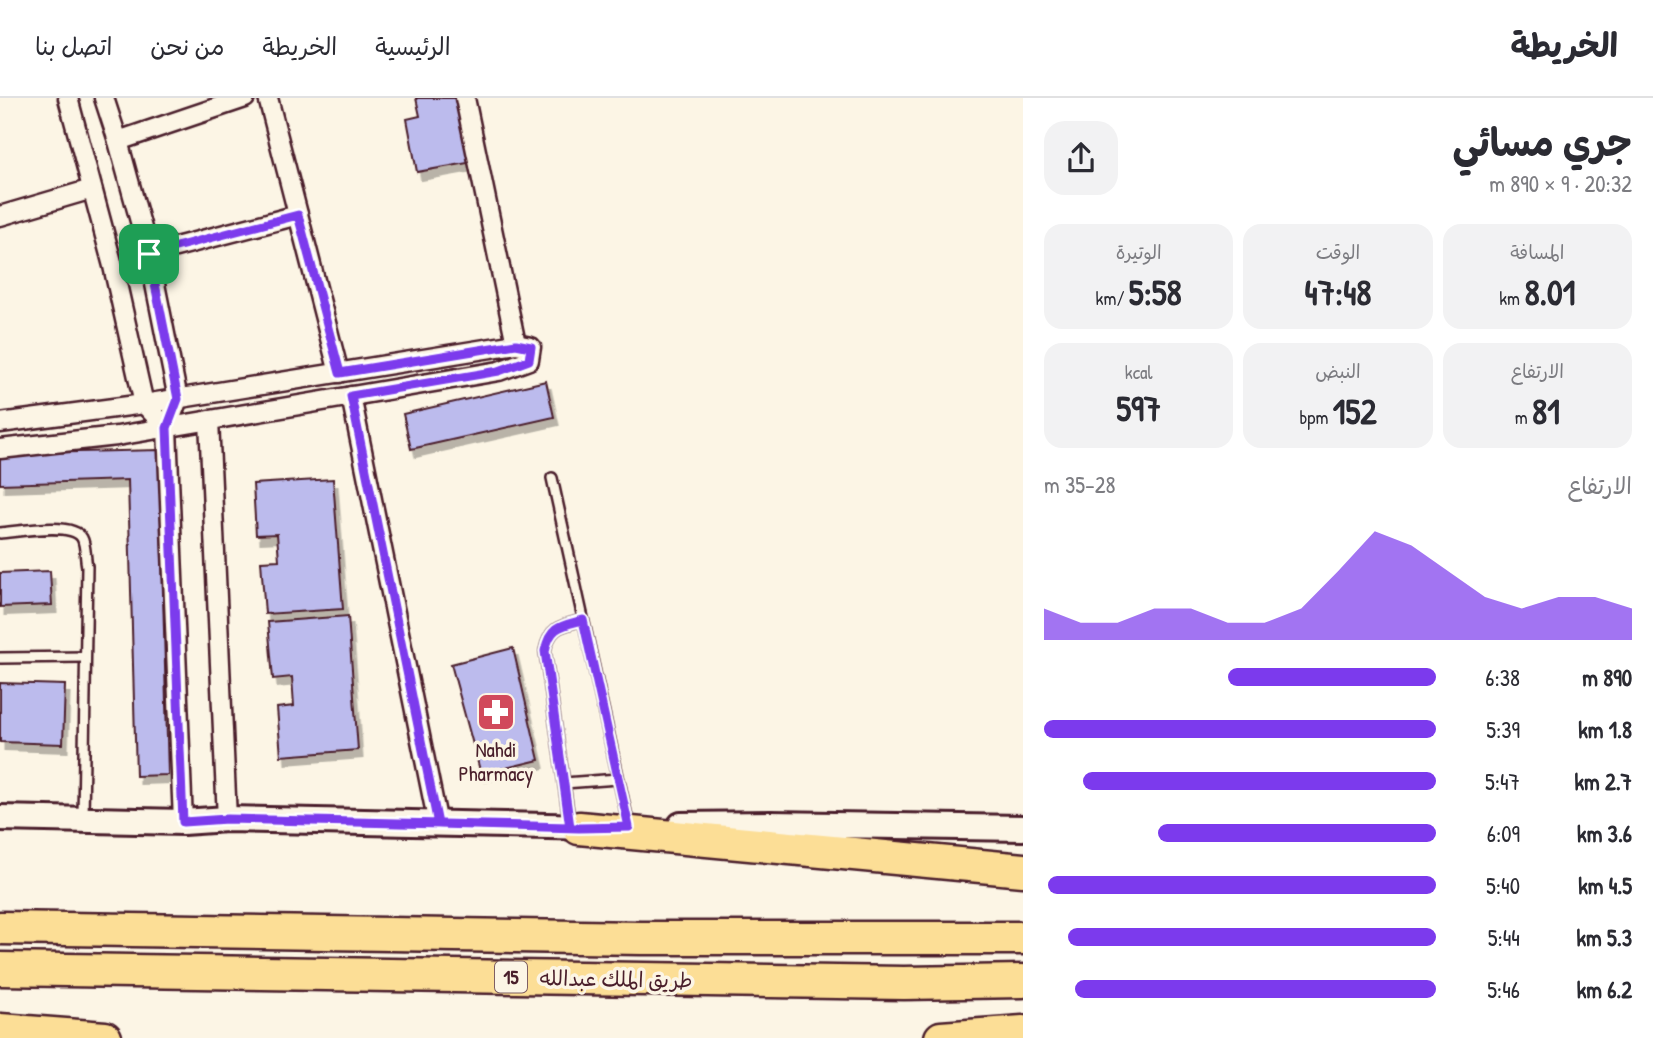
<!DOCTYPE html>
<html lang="ar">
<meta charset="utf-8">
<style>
:root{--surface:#fff;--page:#f2f2f3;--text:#2b2b33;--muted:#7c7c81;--line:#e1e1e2;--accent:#7c3aed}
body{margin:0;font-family:"Patrick Hand","Playpen Sans Arabic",sans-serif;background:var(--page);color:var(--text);direction:rtl;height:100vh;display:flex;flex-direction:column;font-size:26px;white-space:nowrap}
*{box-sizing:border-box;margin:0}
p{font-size:23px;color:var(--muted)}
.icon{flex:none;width:38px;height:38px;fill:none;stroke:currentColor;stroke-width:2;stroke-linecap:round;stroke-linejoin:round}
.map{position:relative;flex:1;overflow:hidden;direction:ltr}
.side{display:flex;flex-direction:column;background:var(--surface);width:630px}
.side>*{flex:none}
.pin{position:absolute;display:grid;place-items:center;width:60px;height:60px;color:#fff;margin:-30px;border-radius:14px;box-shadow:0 4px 10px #0006}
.round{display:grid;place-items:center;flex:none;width:74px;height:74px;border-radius:21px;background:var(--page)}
.summary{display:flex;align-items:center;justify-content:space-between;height:119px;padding:0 21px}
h1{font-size:38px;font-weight:700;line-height:52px}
.figures{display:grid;grid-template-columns:repeat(3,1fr);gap:10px;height:119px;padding:7px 21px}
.figures div{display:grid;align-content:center;border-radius:18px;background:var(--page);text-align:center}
.figures b{font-size:35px;font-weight:700}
.figures small{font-size:19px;font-weight:400}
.figures p{font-size:19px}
.chart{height:196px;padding:14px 21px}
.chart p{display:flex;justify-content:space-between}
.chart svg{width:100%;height:126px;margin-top:7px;fill:var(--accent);opacity:.7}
ul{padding:0 21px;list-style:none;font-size:23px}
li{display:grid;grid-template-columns:112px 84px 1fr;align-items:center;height:52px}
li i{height:18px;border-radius:9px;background:var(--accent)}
header{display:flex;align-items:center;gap:42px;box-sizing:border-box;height:98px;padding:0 35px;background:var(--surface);border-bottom:2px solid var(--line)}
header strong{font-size:33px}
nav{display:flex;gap:38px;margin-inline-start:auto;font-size:24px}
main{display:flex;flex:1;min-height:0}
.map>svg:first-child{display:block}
</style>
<header>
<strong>الخريطة</strong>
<nav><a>الرئيسية</a><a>الخريطة</a><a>من نحن</a><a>اتصل بنا</a></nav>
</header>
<main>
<section class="side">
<div class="summary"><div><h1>جري مسائي</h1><p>20:32 · 9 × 890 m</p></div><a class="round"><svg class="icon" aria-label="share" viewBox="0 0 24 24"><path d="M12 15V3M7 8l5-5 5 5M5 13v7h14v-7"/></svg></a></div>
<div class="figures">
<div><p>المسافة</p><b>8.01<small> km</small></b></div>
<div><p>الوقت</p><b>47:48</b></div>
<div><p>الوتيرة</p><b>5:58<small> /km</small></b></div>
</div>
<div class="figures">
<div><p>الارتفاع</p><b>81<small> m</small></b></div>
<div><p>النبض</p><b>152<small> bpm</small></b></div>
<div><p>kcal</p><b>597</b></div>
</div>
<div class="chart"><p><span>الارتفاع</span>28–35 m</p>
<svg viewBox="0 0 160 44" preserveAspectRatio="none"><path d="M0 44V33L10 38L20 38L30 33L40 33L50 38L60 38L70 33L80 20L90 6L100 11L110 20L120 29L130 33L140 29L150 29L160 33V44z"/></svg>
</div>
<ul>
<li><b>890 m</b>6:38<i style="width:53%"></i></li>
<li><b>1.8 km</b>5:39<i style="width:100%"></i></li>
<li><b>2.7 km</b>5:47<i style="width:90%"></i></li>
<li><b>3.6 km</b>6:09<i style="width:71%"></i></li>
<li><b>4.5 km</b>5:40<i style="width:99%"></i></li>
<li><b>5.3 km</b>5:44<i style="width:94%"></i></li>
<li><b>6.2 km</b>5:46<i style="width:92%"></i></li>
</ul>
</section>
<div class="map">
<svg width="1023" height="940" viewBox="0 0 1023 940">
<defs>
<filter id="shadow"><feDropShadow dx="4.5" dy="8" stdDeviation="0" flood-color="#0004"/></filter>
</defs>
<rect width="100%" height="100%" fill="#fcf5e5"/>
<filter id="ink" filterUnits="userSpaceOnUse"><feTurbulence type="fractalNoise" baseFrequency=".0143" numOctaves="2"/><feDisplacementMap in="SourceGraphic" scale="14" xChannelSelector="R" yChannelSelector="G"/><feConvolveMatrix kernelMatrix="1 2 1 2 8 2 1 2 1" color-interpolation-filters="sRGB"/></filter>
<g filter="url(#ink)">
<g fill="#bcbbed" stroke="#4a1f2b" stroke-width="2" filter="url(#shadow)">
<path d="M 416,0 L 457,0 L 466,50 L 476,48 L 479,63 L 417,74 L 407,21 L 420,18 Z"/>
<path d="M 546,283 L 554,319 L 411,351 L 403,316 Z"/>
<path d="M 159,352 L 168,677 L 136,678 L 128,382 L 0,386 L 0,356 Z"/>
<path d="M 333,381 L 343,511 L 265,516 L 261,463 L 279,462 L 277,436 L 256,437 L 253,386 Z"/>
<path d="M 50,473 L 52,507 L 0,509 L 0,475 Z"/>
<path d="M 348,518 L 358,652 L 281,658 L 277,610 L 294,608 L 292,579 L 273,581 L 268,524 Z"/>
<path d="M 513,550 L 539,662 L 481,676 L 451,566 Z"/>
<path d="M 0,585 L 65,587 L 63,646 L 0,644 Z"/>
</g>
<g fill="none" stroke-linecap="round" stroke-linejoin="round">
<defs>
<g id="service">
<path d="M 552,380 L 629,728"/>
<path d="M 0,435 C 17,434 72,423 82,440 C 86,447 85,461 87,468 L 83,720"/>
<path d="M 0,560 L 85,559"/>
<path d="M 564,685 L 618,681"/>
<path d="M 570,728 L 545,553 C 550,528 561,528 583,522"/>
</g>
<g id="minor">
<path d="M 68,0 L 113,168 L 144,306 L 167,330"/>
<path d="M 104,0 L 118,43 L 149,156 L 178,301 L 167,330 L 183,724"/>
<path d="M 268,0 L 339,275"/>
<path d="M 465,0 L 516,246"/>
<path d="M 118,43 L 245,0"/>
<path d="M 0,118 L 92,91"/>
<path d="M 149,156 L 298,117"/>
<path d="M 351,298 L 438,726"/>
<path d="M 209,322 L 227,721"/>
<path d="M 0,325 L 144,306 L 516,246 L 531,249 L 529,262 L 499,273 L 117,338 L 0,351"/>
</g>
<g id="secondary">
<path d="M 0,720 L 183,724 L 227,721 L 595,729"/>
<path d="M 681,727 L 771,726 L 1023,730"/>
</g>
<g id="motorway">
<path d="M 579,730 L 1023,772"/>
<path d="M 0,830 L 641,840 L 1023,840"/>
<path d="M 0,871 L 904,885 L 1023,883"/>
<path d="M 0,932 L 105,940"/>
<path d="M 941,940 L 1023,934"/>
</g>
</defs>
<use href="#service" stroke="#4a1f2b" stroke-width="14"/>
<use href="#minor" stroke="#4a1f2b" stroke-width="23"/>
<use href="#secondary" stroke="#4a1f2b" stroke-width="30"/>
<use href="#motorway" stroke="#4a1f2b" stroke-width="37"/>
<use href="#service" stroke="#fcf5e5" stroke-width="9"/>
<use href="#minor" stroke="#fcf5e5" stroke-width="18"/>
<use href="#secondary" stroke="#fcf5e5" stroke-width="24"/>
<use href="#motorway" stroke="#fcde96" stroke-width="32"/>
</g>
</g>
<g fill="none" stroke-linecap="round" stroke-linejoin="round" filter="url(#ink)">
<defs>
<path id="route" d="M 149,156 L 178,301 L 167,330 L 183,724 L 227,721 L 570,729 L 545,553 C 550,528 561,528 583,522 L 629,729 L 579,730 L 438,726 L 351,298 L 499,273 L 529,262 L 531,249 L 516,246 L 340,275 L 298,117 L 149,156"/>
</defs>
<use href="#route" stroke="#fff" stroke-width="14"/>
<use href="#route" stroke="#7c3aed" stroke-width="9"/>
</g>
<defs>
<symbol id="pharmacy-square" viewBox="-11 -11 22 22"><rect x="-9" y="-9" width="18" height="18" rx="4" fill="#d1495b" stroke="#fcf5e5"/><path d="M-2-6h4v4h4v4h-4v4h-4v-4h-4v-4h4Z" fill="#fff"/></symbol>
</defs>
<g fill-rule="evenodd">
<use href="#pharmacy-square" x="474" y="592" width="44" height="44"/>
</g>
<g text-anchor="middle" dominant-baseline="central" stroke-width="7" stroke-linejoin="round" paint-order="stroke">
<rect fill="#fcf5e5" stroke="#7f5f63" stroke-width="2" x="495" y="863.5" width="32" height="31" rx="5"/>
<g font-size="19" font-weight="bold" fill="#4a1f2b">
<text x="511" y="879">15</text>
</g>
<g font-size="21" fill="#4a1f2b" stroke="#fcf5e5">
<text x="496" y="651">Nahdi<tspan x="496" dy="24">Pharmacy</tspan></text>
</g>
<g font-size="21" fill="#4a1f2b" stroke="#fcf5e5">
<text transform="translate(616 881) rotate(1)">طريق الملك عبدالله</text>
</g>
</g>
</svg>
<div class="pin" style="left:149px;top:156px;background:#1e9e55"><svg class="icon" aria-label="arrive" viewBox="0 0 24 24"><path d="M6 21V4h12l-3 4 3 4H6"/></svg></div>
</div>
</main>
